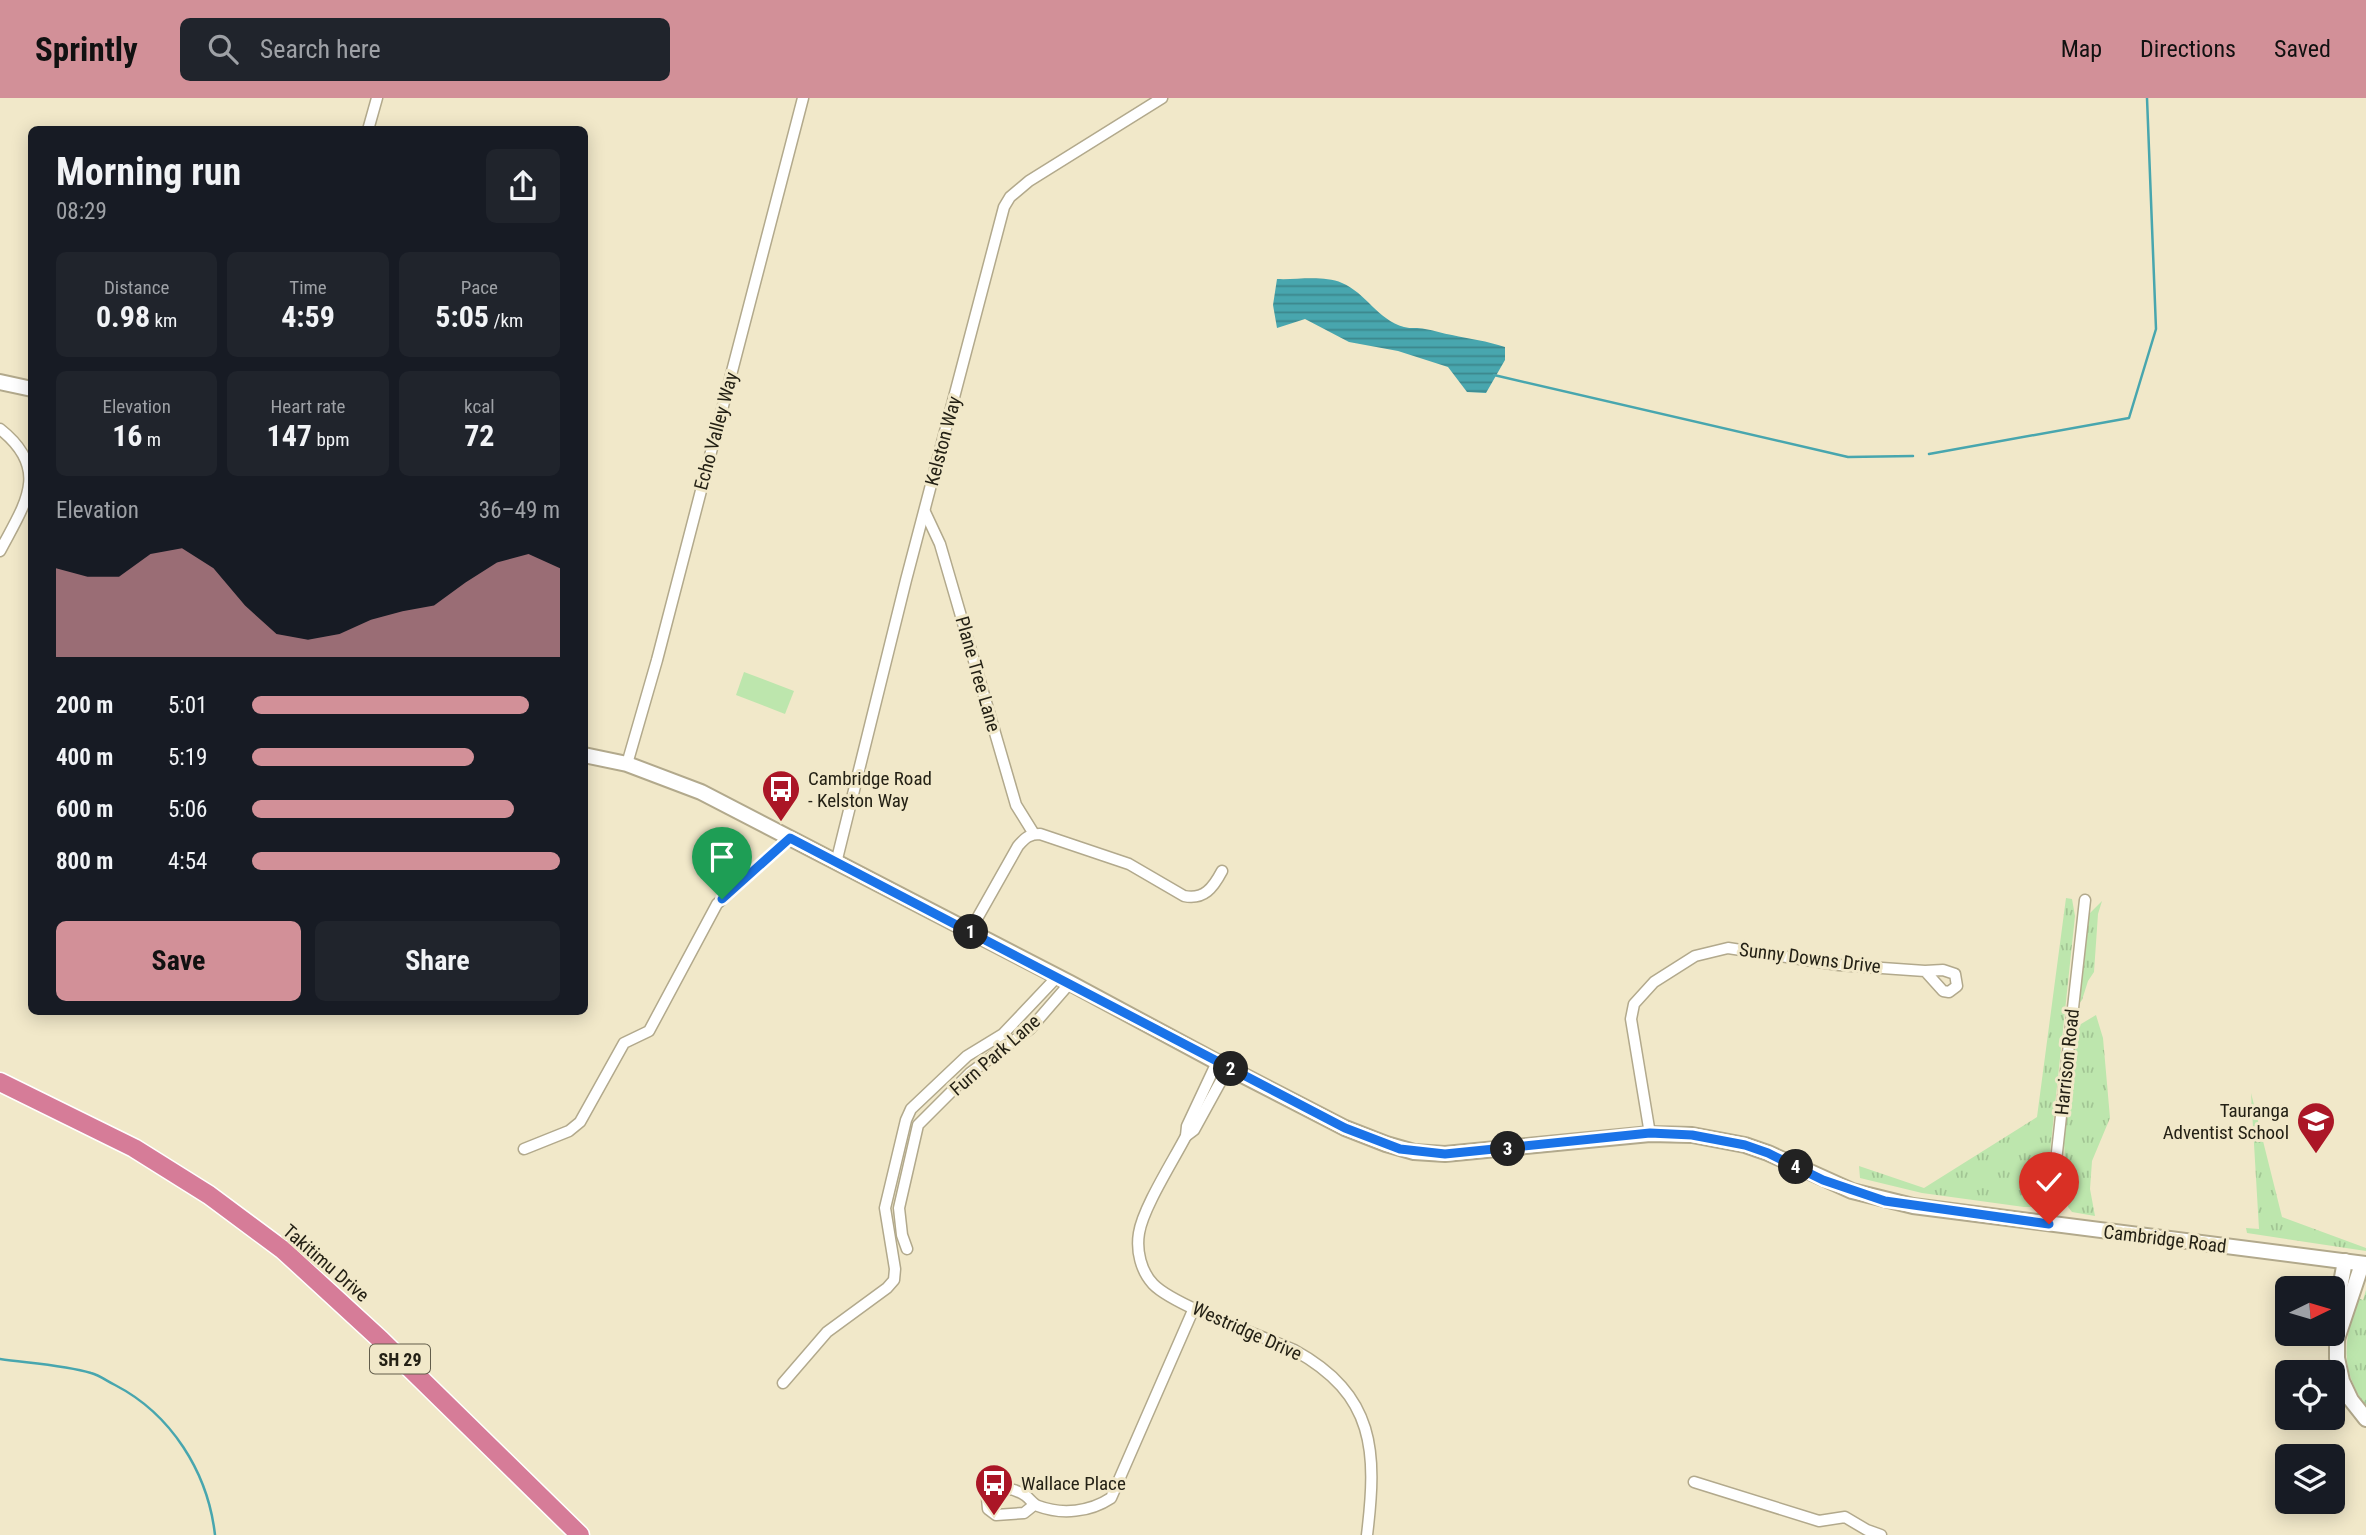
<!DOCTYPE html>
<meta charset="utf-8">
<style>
:root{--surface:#171b24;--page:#20242c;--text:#f1f3f6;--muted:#9ea1a6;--accent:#d29098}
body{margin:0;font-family:"Roboto Condensed",sans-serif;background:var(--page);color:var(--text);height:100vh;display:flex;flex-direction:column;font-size:26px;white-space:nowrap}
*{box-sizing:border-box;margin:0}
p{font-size:23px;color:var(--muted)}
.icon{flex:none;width:38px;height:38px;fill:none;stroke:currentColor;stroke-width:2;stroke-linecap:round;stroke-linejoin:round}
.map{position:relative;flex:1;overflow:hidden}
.sheet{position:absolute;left:28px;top:28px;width:560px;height:889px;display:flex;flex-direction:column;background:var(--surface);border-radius:10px;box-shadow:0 4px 18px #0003}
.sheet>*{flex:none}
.needle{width:46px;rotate:85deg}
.controls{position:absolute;left:2275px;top:1178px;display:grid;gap:14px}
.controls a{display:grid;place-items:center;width:70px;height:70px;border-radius:10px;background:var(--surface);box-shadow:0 4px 18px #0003;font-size:35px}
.pin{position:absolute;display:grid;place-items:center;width:60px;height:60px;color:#fff;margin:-72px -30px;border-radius:50% 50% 50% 0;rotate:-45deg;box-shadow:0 0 7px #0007}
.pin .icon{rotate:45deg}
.km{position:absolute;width:35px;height:35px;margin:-18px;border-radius:50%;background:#222;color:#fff;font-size:19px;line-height:35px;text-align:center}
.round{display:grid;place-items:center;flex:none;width:74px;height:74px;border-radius:10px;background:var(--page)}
.overview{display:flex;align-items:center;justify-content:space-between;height:119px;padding:0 28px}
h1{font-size:38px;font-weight:700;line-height:52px}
.metrics{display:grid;grid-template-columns:repeat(3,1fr);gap:10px;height:119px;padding:7px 28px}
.metrics div{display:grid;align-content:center;border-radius:10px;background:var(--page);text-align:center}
.metrics b{font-size:30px;font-weight:700}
.metrics small{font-size:19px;font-weight:400}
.metrics p{font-size:19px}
.chart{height:196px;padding:14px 28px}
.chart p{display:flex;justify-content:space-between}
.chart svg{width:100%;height:126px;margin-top:7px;fill:var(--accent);opacity:.7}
.cta{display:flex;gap:14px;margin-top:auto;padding:14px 28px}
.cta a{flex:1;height:80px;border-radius:10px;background:var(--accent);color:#111;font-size:28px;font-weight:700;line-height:80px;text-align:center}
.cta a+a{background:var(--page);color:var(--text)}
ul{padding:0 28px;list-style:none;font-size:23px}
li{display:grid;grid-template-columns:112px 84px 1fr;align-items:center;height:52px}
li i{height:18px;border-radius:9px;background:var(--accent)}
header{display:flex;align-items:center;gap:42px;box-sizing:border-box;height:98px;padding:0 35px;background:var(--accent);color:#111}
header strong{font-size:33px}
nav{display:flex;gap:38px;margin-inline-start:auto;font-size:24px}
.search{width:490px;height:63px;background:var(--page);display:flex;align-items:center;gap:18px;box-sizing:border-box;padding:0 24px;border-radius:10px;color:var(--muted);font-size:26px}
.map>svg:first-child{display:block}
</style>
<header>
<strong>Sprintly</strong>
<div class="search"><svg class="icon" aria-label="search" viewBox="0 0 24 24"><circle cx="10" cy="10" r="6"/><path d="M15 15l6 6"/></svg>Search here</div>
<nav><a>Map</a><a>Directions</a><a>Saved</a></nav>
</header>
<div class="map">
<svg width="2366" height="1437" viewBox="0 0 2366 1437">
<defs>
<pattern id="grass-tufts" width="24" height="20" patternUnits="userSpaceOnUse" patternTransform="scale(1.75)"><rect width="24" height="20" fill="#bde6ad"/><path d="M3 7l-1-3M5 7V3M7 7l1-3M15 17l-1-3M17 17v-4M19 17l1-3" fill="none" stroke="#a2c594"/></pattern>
<pattern id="water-rules" width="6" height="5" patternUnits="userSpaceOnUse" patternTransform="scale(1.75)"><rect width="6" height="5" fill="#48a6ae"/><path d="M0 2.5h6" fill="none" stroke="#3c878c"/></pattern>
</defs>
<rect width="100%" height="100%" fill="#f1e8c9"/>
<g fill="url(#grass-tufts)">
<path d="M 2066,800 L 2072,801 L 2075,818 L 2045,1102 L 2040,1101 L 2032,1109 L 2024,1109 L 1922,1095 L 1860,1080 L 1859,1068 L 1924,1090 L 2037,1019 Z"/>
<path d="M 2102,803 L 2098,816 L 2094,874 L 2088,883 L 2082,902 L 2078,907 L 2086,826 L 2090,815 Z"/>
<path d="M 2096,917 L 2103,940 L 2110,1020 L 2092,1063 L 2090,1091 L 2095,1118 L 2072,1114 L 2068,1109 L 2064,1045 L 2076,929 Z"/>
<path d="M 2251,995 L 2282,1119 L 2366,1150 L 2366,1153 L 2247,1135 L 2246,1130 L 2259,1131 Z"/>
<path d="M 2366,1192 L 2366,1308 C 2339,1271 2344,1241 2358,1200 L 2363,1202 Z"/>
</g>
<path fill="#bde6ad" d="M 744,574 L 794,593 L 785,616 L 736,597 Z"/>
<path fill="url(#water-rules)" d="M 1277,181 C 1297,182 1323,177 1342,185 C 1366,195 1378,222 1404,229 C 1411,231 1418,229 1425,231 C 1434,232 1443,236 1452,237 C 1470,241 1487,243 1505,249 L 1505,262 L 1486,295 L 1467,294 L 1448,269 L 1398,253 L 1349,244 L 1305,221 L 1277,230 L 1273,207 Z"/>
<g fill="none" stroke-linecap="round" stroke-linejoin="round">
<g stroke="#48a6ae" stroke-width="2.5">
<path d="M 1494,277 L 1848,359 L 1913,358"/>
<path d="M 1929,356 L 2129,320 L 2156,231 L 2147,0"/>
<path d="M 0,1261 C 28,1265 65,1267 91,1275 C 99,1277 107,1283 115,1287 C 171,1316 208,1374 215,1437"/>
</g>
<defs>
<g id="street">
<path d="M 368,32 L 377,0"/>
<path d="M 0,331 C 52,372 24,407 0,453"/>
<path d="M 925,414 L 940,446 L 1016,707 L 1034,736"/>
<path d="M 627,666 L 657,562 L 803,0"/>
<path d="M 836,765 L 906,482 L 1004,109 L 1010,99 L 1029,83 L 1162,0"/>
<path d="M 970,833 L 1018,748 C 1025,740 1029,736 1040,736 L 1129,766 L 1184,798 C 1204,802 1213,790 1222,773"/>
<path d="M 1217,964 L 1187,1028 L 1186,1038 C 1173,1063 1143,1110 1139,1135 C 1136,1153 1141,1173 1153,1186 C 1174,1208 1262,1238 1294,1252 C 1376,1297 1377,1354 1367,1437"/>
<path d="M 1650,1036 L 1631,921 L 1634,906 L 1654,884 L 1695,858 L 1728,850 L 1839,867 L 1925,873 L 1943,872 L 1955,876 L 1957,888 L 1949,894 L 1943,893 L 1925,873"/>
<path d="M 1186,1038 L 1194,1032 L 1228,970"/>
<path d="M 524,1051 L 569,1033 L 580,1024 L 624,945 L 649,933 L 717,806 L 790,740"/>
<path d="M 2049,1126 L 2085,802"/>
<path d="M 907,1151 L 902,1137 L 899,1110 L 918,1027 L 970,975 L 1030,931 L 1070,885"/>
<path d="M 783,1285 L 827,1234 L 887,1190 L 894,1182 L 895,1171 L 885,1110 L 906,1022 L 911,1011 L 967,958 L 1003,936 L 1057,879"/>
<path d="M 1694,1384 L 1819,1423 L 1845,1419 L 1867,1432 L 1881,1437"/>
<path d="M 1034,1407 L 1024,1415 L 996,1417 L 988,1411 L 987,1400 C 997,1387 1013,1389 1026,1398 C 1030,1401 1033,1406 1038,1408 C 1062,1417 1090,1414 1111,1400 L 1194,1210"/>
</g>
<g id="secondary">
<path d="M 0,284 L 32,291"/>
<path d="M 584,657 L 627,666 L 701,694 L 1070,885 L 1217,964 L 1345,1030 L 1386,1046 L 1414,1054 L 1445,1056 L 1650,1036 L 1692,1037 L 1745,1047 L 1768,1055 L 1852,1093 L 1913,1108 L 2366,1166"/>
<path d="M 2345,1163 L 2334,1223 L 2337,1241 L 2337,1260 L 2342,1283 L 2351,1302 L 2366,1321"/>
<path d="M 2337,1241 L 2362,1166"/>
</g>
<path id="highway" d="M 0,984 L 134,1050 L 209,1097 L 283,1152 L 381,1242 L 580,1437"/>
</defs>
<use href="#street" stroke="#b2a98c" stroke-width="13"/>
<use href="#secondary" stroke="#b2a98c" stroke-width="18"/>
<use href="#highway" stroke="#fff" stroke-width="21"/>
<use href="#street" stroke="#fff" stroke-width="10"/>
<use href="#secondary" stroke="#fff" stroke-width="14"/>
<use href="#highway" stroke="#d67c98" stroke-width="18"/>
</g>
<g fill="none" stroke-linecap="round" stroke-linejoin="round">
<defs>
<path id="route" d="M 722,801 L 790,740 L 1345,1030 L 1400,1051 L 1445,1056 L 1650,1035 L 1692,1037 L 1745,1047 L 1768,1055 L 1823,1082 L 1885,1103 L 2049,1126"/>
</defs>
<use href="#route" stroke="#fff" stroke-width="14"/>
<use href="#route" stroke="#1a73e8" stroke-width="9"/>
</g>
<defs>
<symbol id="bus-pin" viewBox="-11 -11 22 30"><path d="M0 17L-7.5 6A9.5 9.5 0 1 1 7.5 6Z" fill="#ab1626" stroke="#f1e8c9"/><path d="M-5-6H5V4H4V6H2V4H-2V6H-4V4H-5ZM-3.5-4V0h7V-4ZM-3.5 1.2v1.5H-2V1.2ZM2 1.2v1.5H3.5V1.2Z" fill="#fff"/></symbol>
<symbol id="school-pin" viewBox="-11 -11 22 30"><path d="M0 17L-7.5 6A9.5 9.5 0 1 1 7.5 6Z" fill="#ab1626" stroke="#f1e8c9"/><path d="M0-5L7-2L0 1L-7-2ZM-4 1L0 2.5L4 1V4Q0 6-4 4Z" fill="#fff"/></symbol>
</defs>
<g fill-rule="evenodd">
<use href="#bus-pin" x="759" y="669" width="44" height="60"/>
<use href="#school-pin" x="2294" y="1001" width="44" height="60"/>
<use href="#bus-pin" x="972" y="1363" width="44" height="60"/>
</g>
<g text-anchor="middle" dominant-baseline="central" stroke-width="6" stroke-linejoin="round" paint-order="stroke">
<rect fill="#f1e8c9" stroke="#625d4b" stroke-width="2" x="370" y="1246.5" width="60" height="29" rx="5"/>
<g font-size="18" font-weight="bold" fill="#242115">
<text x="400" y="1261">SH 29</text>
</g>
<g font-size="19" fill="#242115" stroke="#f1e8c9">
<text transform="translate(716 333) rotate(-75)">Echo Valley Way</text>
<text transform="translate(943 343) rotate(-75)">Kelston Way</text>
<text transform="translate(978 576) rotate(74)">Plane Tree Lane</text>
<text transform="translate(1810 860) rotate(7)">Sunny Downs Drive</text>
<text transform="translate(995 957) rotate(-41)">Furn Park Lane</text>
<text transform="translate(2067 964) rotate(-84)">Harrison Road</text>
<text transform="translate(2165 1141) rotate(7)">Cambridge Road</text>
<text transform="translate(326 1165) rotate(41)">Takitimu Drive</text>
<text transform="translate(1247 1233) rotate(24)">Westridge Drive</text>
</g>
<g font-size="19" fill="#242115" stroke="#f1e8c9" text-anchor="start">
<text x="808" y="680">Cambridge Road<tspan x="808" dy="22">- Kelston Way</tspan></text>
<text x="2289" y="1012" text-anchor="end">Tauranga<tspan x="2289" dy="22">Adventist School</tspan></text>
<text x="1021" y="1385">Wallace Place</text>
</g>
</g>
</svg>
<div class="controls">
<a><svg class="needle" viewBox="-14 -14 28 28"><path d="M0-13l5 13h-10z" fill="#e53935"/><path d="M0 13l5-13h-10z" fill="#9ea1a6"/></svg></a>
<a><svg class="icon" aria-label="locate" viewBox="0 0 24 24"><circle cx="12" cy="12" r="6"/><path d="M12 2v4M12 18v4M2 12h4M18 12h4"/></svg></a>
<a><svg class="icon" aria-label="layers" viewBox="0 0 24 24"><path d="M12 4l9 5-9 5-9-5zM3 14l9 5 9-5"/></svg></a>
</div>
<div class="pin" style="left:722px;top:801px;background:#1e9e55"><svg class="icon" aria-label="arrive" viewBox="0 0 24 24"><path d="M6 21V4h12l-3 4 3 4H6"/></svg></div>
<div class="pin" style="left:2049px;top:1126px;background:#d93025"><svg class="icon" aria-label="check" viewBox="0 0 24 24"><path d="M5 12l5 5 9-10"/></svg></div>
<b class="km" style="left:971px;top:834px">1</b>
<b class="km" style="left:1231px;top:971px">2</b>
<b class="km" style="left:1508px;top:1051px">3</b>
<b class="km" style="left:1796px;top:1069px">4</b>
<section class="sheet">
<div class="overview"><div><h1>Morning run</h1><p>08:29</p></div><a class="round"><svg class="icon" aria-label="share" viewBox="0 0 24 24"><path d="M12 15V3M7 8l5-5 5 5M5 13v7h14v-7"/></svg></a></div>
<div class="metrics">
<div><p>Distance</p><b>0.98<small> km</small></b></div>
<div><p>Time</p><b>4:59</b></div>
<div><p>Pace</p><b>5:05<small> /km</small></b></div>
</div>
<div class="metrics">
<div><p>Elevation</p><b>16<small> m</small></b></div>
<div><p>Heart rate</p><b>147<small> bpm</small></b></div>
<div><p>kcal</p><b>72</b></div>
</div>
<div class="chart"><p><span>Elevation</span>36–49 m</p>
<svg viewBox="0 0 160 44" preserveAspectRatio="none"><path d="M0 44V13L10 16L20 16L30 8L40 6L50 13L60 26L70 36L80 38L90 36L100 31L110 28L120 26L130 18L140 11L150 8L160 13V44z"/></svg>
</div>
<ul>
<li><b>200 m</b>5:01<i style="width:90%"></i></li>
<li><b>400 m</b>5:19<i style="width:72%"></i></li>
<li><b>600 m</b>5:06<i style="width:85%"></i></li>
<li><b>800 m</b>4:54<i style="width:100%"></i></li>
</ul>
<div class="cta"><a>Save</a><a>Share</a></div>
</section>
</div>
